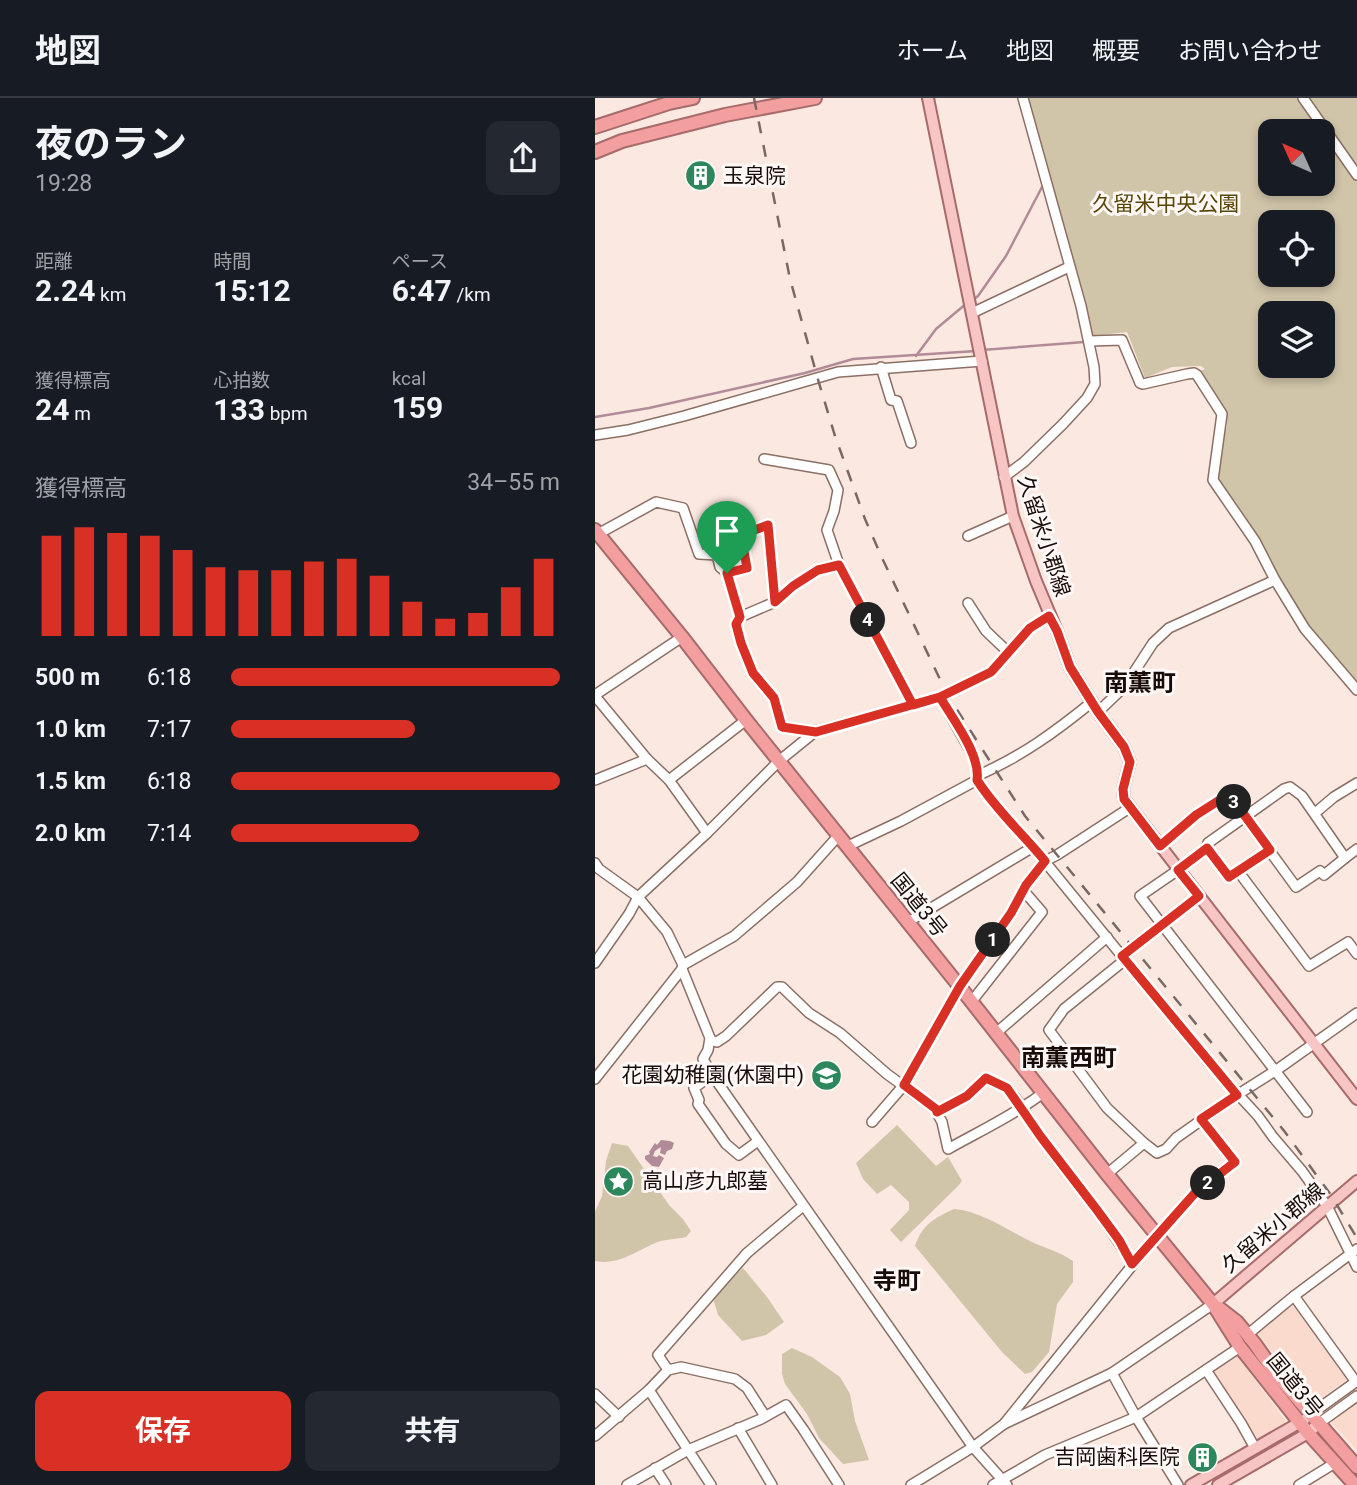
<!DOCTYPE html>
<html lang="ja">
<meta charset="utf-8">
<style>
:root{--surface:#171b24;--page:#242831;--text:#f1f3f6;--muted:#9ea1a6;--line:#363941;--accent:#d93025}
body{margin:0;font-family:Roboto,"Noto Sans JP",sans-serif;background:var(--page);color:var(--text);height:100vh;display:flex;flex-direction:column;font-size:26px;white-space:nowrap}
*{box-sizing:border-box;margin:0}
p{font-size:23px;color:var(--muted)}
.icon{flex:none;width:38px;height:38px;fill:none;stroke:currentColor;stroke-width:2;stroke-linecap:round;stroke-linejoin:round}
.map{position:relative;flex:1;overflow:hidden}
.sheet{display:flex;flex-direction:column;background:var(--surface);width:595px}
.sheet>*{flex:none}
.needle{width:46px;rotate:315deg}
.buttons{position:absolute;left:663px;top:21px;display:grid;gap:14px}
.buttons a{display:grid;place-items:center;width:77px;height:77px;border-radius:14px;background:var(--surface);box-shadow:0 4px 10px #0003;font-size:35px}
.pin{position:absolute;display:grid;place-items:center;width:60px;height:60px;color:#fff;margin:-72px -30px;border-radius:50% 50% 50% 0;rotate:-45deg;box-shadow:0 0 7px #0007}
.pin .icon{rotate:45deg}
.km{position:absolute;width:35px;height:35px;margin:-18px;border-radius:50%;background:#222;color:#fff;font-size:19px;line-height:35px;text-align:center}
.round{display:grid;place-items:center;flex:none;width:74px;height:74px;border-radius:14px;background:var(--page)}
.overview{display:flex;align-items:center;justify-content:space-between;height:119px;padding:0 35px}
h1{font-size:38px;font-weight:700;line-height:52px}
.stats{display:grid;grid-template-columns:repeat(3,1fr);gap:10px;height:119px;padding:7px 35px}
.stats div{display:grid;align-content:center}
.stats b{font-size:30px;font-weight:700}
.stats small{font-size:19px;font-weight:400}
.stats p{font-size:19px}
.chart{height:196px;padding:14px 35px}
.chart p{display:flex;justify-content:space-between}
.chart svg{width:100%;height:126px;margin-top:7px;stroke:var(--accent);stroke-width:6}
.primary-button{display:flex;gap:14px;margin-top:auto;padding:14px 35px}
.primary-button a{flex:1;height:80px;border-radius:14px;background:var(--accent);color:#fff;font-size:28px;font-weight:700;line-height:80px;text-align:center}
.primary-button a+a{background:var(--page);color:var(--text)}
ul{padding:0 35px;list-style:none;font-size:23px}
li{display:grid;grid-template-columns:112px 84px 1fr;align-items:center;height:52px}
li i{height:18px;border-radius:9px;background:var(--accent)}
header{display:flex;align-items:center;gap:42px;box-sizing:border-box;height:98px;padding:0 35px;background:var(--surface);border-bottom:2px solid var(--line)}
header strong{font-size:33px}
nav{display:flex;gap:38px;margin-inline-start:auto;font-size:24px}
main{display:flex;flex:1;min-height:0}
.map>svg:first-child{display:block}
</style>
<header>
<strong>地図</strong>
<nav><a>ホーム</a><a>地図</a><a>概要</a><a>お問い合わせ</a></nav>
</header>
<main>
<section class="sheet">
<div class="overview"><div><h1>夜のラン</h1><p>19:28</p></div><a class="round"><svg class="icon" aria-label="share" viewBox="0 0 24 24"><path d="M12 15V3M7 8l5-5 5 5M5 13v7h14v-7"/></svg></a></div>
<div class="stats">
<div><p>距離</p><b>2.24<small> km</small></b></div>
<div><p>時間</p><b>15:12</b></div>
<div><p>ペース</p><b>6:47<small> /km</small></b></div>
</div>
<div class="stats">
<div><p>獲得標高</p><b>24<small> m</small></b></div>
<div><p>心拍数</p><b>133<small> bpm</small></b></div>
<div><p>kcal</p><b>159</b></div>
</div>
<div class="chart"><p><span>獲得標高</span>34–55 m</p>
<svg viewBox="0 0 160 44" preserveAspectRatio="none"><path d="M5 44V9M15 44V6M25 44V8M35 44V9M45 44V14M55 44V20M65 44V21M75 44V21M85 44V18M95 44V17M105 44V23M115 44V32M125 44V38M135 44V36M145 44V27M155 44V17"/></svg>
</div>
<ul>
<li><b>500 m</b>6:18<i style="width:100%"></i></li>
<li><b>1.0 km</b>7:17<i style="width:56%"></i></li>
<li><b>1.5 km</b>6:18<i style="width:100%"></i></li>
<li><b>2.0 km</b>7:14<i style="width:57%"></i></li>
</ul>
<div class="primary-button"><a>保存</a><a>共有</a></div>
</section>
<div class="map">
<svg width="762" height="1387" viewBox="0 0 762 1387">
<rect width="100%" height="100%" fill="#fbe8e0"/>
<g fill="#fadacd">
<path d="M 699,1202 L 755,1279 L 720,1305 L 711,1298 L 660,1232 Z"/>
<path d="M 640,1255 L 690,1322 L 689,1329 L 661,1346 L 613,1272 Z"/>
<path d="M 762,1305 L 762,1352 L 736,1324 Z"/>
</g>
<g fill="#d0c5a9" fill-rule="evenodd">
<path d="M 432,0 L 762,0 L 762,585 L 712,526 L 689,492 L 677,463 L 662,438 L 625,384 L 623,367 L 632,327 L 630,314 L 603,274 L 610,271 L 606,268 L 577,269 L 550,280 L 532,234 L 499,238 L 495,234 ZM 676,33 L 728,33 L 728,86 L 676,86 ZM 676,124 L 728,124 L 728,177 L 676,177 ZM 676,215 L 728,215 L 728,268 L 676,268 Z"/>
<path d="M 302,1027 L 341,1068 L 353,1059 L 367,1083 L 363,1088 L 306,1144 L 295,1132 L 314,1112 L 314,1104 L 296,1087 L 282,1096 L 268,1081 L 261,1065 Z"/>
<path d="M 17,1045 L 33,1048 L 74,1107 L 88,1121 L 96,1133 L 91,1139 C 82,1141 71,1141 63,1144 C 42,1152 24,1168 0,1163 L 0,1114 L 7,1098 L 11,1063 Z"/>
<path d="M 359,1111 C 387,1113 413,1133 439,1145 C 453,1151 465,1154 478,1163 L 478,1184 L 462,1206 L 454,1254 L 437,1274 L 430,1276 L 407,1254 L 320,1148 C 327,1127 339,1120 359,1111 Z"/>
<path d="M 148,1170 L 172,1199 L 189,1224 L 171,1237 L 147,1243 L 123,1217 L 117,1197 Z"/>
<path d="M 197,1250 L 217,1259 L 245,1279 L 255,1296 L 260,1323 L 274,1362 L 248,1366 L 224,1340 L 212,1316 L 190,1286 L 187,1276 L 187,1256 Z"/>
</g>
<path fill="#b28b98" d="M 66,1042 L 75,1043 L 79,1045 L 77,1051 L 72,1053 L 70,1057 L 65,1055 L 66,1049 L 60,1053 L 58,1058 L 62,1059 L 64,1057 L 69,1060 L 64,1069 L 57,1068 L 50,1061 L 50,1058 L 55,1056 L 54,1054 L 60,1045 L 62,1047 Z"/>
<g fill="none" stroke-linecap="round" stroke-linejoin="round">
<g stroke="#b28b98" stroke-width="2.5">
<path d="M 378,202 L 383,198 L 411,158 L 447,89"/>
<path d="M 387,252 L 489,244"/>
<path d="M 321,258 L 341,231 L 372,205"/>
<path d="M 0,319 L 54,310 L 210,275 L 258,261 L 381,253"/>
</g>
<defs>
<g id="minor">
<path d="M 708,0 L 762,77"/>
<path d="M 377,215 L 474,169"/>
<path d="M 494,243 L 527,242 L 545,285 L 548,286 L 592,276 L 599,275 L 602,277 L 627,316 L 618,382 L 660,443 L 680,482 L 710,531 L 762,592"/>
<path d="M 286,269 L 296,302 L 302,303 L 316,345"/>
<path d="M 0,337 L 33,332 L 89,318 L 243,274 L 387,263"/>
<path d="M 169,361 L 234,372 L 243,392 L 239,413 L 232,432 L 244,467 L 318,607"/>
<path d="M 409,379 L 429,364 L 468,326 L 492,300 L 500,286 L 499,269 L 486,208 L 428,0"/>
<path d="M 3,436 L 61,404 L 88,410 L 104,456 L 122,457 L 125,469 L 132,475 L 152,470 L 146,437 L 173,427 L 180,504"/>
<path d="M 373,438 L 418,418"/>
<path d="M 132,475 L 145,519 L 141,526 L 146,545 L 158,575 L 179,600 L 187,629 L 221,633 L 345,599 L 396,574 L 435,530 L 454,518"/>
<path d="M 373,505 L 391,533 L 413,554"/>
<path d="M 145,519 L 180,504 L 198,488 L 223,472 L 244,467"/>
<path d="M 0,597 L 87,539"/>
<path d="M 0,598 L 52,661 L 74,682 L 112,735"/>
<path d="M 345,599 L 379,659 L 384,677"/>
<path d="M 503,614 L 530,588 L 558,545 L 574,530 L 680,482"/>
<path d="M 0,682 L 52,661"/>
<path d="M 74,682 L 151,622"/>
<path d="M 382,682 L 405,714 L 438,749 L 615,966 L 663,1018 L 678,1039 L 707,1073 L 732,1108 L 762,1169"/>
<path d="M 720,715 L 739,699 L 762,685"/>
<path d="M 253,748 L 306,723 L 382,682 L 384,677 C 427,658 460,634 497,604"/>
<path d="M 565,748 L 601,717 L 633,696 L 701,789 L 725,773 L 729,777 L 750,760"/>
<path d="M 612,750 L 634,779 L 675,752"/>
<path d="M 0,765 L 4,771 L 43,799 L 72,834 L 88,867 L 87,871 L 115,940 L 113,952 L 108,961 L 118,978 L 378,1349 L 412,1387"/>
<path d="M 643,773 L 714,868 L 753,844 L 762,856"/>
<path d="M 313,824 L 438,749"/>
<path d="M 527,857 L 604,798"/>
<path d="M 531,861 L 469,911 L 454,932 L 512,1010 L 549,1045"/>
<path d="M 0,865 L 34,816 L 43,799 L 112,735 L 184,663 L 221,633"/>
<path d="M 88,867 L 139,838 L 202,784 L 244,737"/>
<path d="M 377,903 L 447,814 L 428,792"/>
<path d="M 401,935 L 512,839"/>
<path d="M 115,942 L 122,944 L 131,938 L 182,889 L 187,889 L 214,915 L 245,935 L 292,976 L 340,1011 L 347,1024 L 353,1051 C 385,1033 419,1017 448,995"/>
<path d="M 117,977 L 99,990 L 104,1002 L 103,1006 L 131,1046 L 144,1057 L 163,1043"/>
<path d="M 0,981 L 87,871"/>
<path d="M 342,1014 L 372,998 L 391,980 C 397,983 405,986 411,990 C 423,999 436,1025 445,1038 C 476,1082 511,1120 537,1166"/>
<path d="M 712,1014 L 545,798 L 583,772 L 612,750 L 613,745 L 689,691 L 695,689 L 707,698 L 750,760 L 762,751"/>
<path d="M 277,1024 L 309,987 L 365,889 L 416,815 L 431,787 L 450,763 L 462,757 L 536,709"/>
<path d="M 512,1076 L 549,1045 L 562,1055 L 571,1051 L 581,1040 L 642,997 L 683,971 L 762,915"/>
<path d="M 699,1198 L 761,1284"/>
<path d="M 652,1237 L 699,1198 L 762,1151"/>
<path d="M 73,1272 L 63,1257 L 152,1155 L 208,1108"/>
<path d="M 611,1272 L 646,1325 L 660,1350"/>
<path d="M 517,1275 L 541,1319 L 583,1387"/>
<path d="M 54,1292 L 116,1387"/>
<path d="M 0,1296 L 24,1319"/>
<path d="M 716,1316 L 762,1283"/>
<path d="M 409,1326 L 561,1138 L 600,1095 L 640,1064 L 606,1022"/>
<path d="M 723,1326 L 762,1298"/>
<path d="M 143,1330 L 177,1387"/>
<path d="M 0,1338 L 54,1292 L 73,1272 L 86,1269 L 140,1281 L 152,1290 L 170,1318"/>
<path d="M 60,1370 L 71,1387"/>
<path d="M 32,1387 L 93,1352 L 166,1321 L 191,1307 L 208,1331 L 244,1387"/>
<path d="M 316,1387 L 378,1349 L 409,1326 L 517,1275 L 618,1206"/>
<path d="M 398,1387 L 450,1357 L 541,1319 L 645,1249"/>
<path d="M 704,1387 L 740,1365"/>
</g>
<g id="major">
<path d="M 333,0 L 418,418 L 441,483 L 462,533 L 475,569 L 503,614 L 529,649 L 535,664 L 528,691 L 529,701 L 762,1001"/>
<path d="M 618,1206 L 762,1083"/>
<path d="M 596,1387 L 709,1322"/>
<path d="M 623,1387 L 713,1335 L 723,1326"/>
</g>
<g id="highway">
<path d="M 0,29 L 74,5 L 98,0"/>
<path d="M 0,54 L 27,43 L 130,17 L 220,0"/>
<path d="M 0,432 L 87,539 L 151,622 L 365,889 L 512,1076 L 618,1206 L 645,1249 L 713,1335 L 760,1387"/>
<path d="M 624,1210 L 642,1224 L 660,1246 L 681,1276 L 762,1369"/>
</g>
</defs>
<use href="#minor" stroke="#8b6f64" stroke-width="12"/>
<use href="#major" stroke="#a66b6a" stroke-width="14"/>
<use href="#highway" stroke="#a66b6a" stroke-width="16"/>
<use href="#minor" stroke="#fff" stroke-width="9"/>
<use href="#major" stroke="#f8c5c5" stroke-width="10"/>
<use href="#highway" stroke="#f39e9f" stroke-width="12"/>
<path stroke="#786964" stroke-width="2.5" stroke-dasharray="12 12" stroke-linecap="butt" d="M 159,0 L 195,181 L 224,285 L 240,338 L 270,421 L 288,462 L 352,596 L 430,718 L 690,1034 L 736,1097 L 762,1140"/>
</g>
<g fill="none" stroke-linecap="round" stroke-linejoin="round">
<defs>
<path id="route" d="M 132,475 L 145,519 L 141,526 L 146,545 L 158,575 L 179,600 L 187,629 L 221,634 L 345,599 C 357,620 386,657 382,682 C 401,712 427,735 450,763 L 431,787 L 416,815 L 365,888 L 309,987 L 341,1011 L 342,1014 L 372,998 L 391,980 L 412,990 L 446,1039 L 502,1112 L 524,1142 L 537,1166 L 600,1095 L 640,1064 L 606,1021 L 642,997 L 527,858 L 604,798 L 583,772 L 612,750 L 634,779 L 675,752 L 634,696 L 601,717 L 565,748 L 529,701 L 528,691 L 535,664 L 529,649 L 503,614 L 475,569 L 462,533 L 454,518 L 435,530 L 396,574 L 345,599 L 318,607 L 244,467 L 223,472 L 198,488 L 180,504 L 173,427 L 146,437 L 152,470 L 132,475"/>
</defs>
<use href="#route" stroke="#fff" stroke-width="14"/>
<use href="#route" stroke="#d93025" stroke-width="9"/>
</g>
<defs>
<symbol id="building-disc" viewBox="-11 -11 22 22"><circle r="9.5" fill="#2c875d" stroke="#fff8f6"/><path d="M-4-6H4V6H1V3H-1V6H-4ZM-2.5-4.3h1.7v1.8h-1.7ZM.8-4.3h1.7v1.8H.8ZM-2.5-1h1.7V.8h-1.7ZM.8-1h1.7V.8H.8Z" fill="#fff"/></symbol>
<symbol id="school-disc" viewBox="-11 -11 22 22"><circle r="9.5" fill="#2c875d" stroke="#fff8f6"/><path d="M0-5L7-2L0 1L-7-2ZM-4 1L0 2.5L4 1V4Q0 6-4 4Z" fill="#fff"/></symbol>
<symbol id="sight-disc" viewBox="-11 -11 22 22"><circle r="9.5" fill="#2c875d" stroke="#fff8f6"/><path d="M0-6L1.8-2.2L6-1.7L2.9 1.2L3.7 5.4L0 3.3L-3.7 5.4L-2.9 1.2L-6-1.7L-1.8-2.2Z" fill="#fff"/></symbol>
</defs>
<g fill-rule="evenodd">
<use href="#building-disc" x="88" y="60" width="35" height="35"/>
<use href="#school-disc" x="214" y="960" width="35" height="35"/>
<use href="#sight-disc" x="6" y="1066" width="35" height="35"/>
<use href="#building-disc" x="590" y="1342" width="35" height="35"/>
</g>
<g text-anchor="middle" dominant-baseline="central" stroke-width="6" stroke-linejoin="round" paint-order="stroke">
<g font-size="21" fill="#170c08" stroke="#fff8f6" text-anchor="start">
<text x="128" y="78">玉泉院</text>
<text x="209" y="977" text-anchor="end">花園幼稚園(休園中)</text>
<text x="47" y="1083">高山彦九郎墓</text>
<text x="585" y="1359" text-anchor="end">吉岡歯科医院</text>
</g>
<g font-size="21" fill="#594505" stroke="#fff8f6">
<text x="571" y="106">久留米中央公園</text>
</g>
<g font-size="21" fill="#170c08" stroke="#fff8f6">
<text transform="translate(449 438) rotate(72)">久留米小郡線</text>
<text transform="translate(324 807) rotate(51)">国道3号</text>
<text transform="translate(678 1130) rotate(-40)">久留米小郡線</text>
<text transform="translate(700 1287) rotate(51)">国道3号</text>
</g>
<g font-size="24" font-weight="bold" fill="#170c08" stroke="#fff8f6">
<text x="545" y="585">南薫町</text>
<text x="474" y="960">南薫西町</text>
<text x="302" y="1183">寺町</text>
</g>
</g>
</svg>
<div class="buttons">
<a><svg class="needle" viewBox="-14 -14 28 28"><path d="M0-13l5 13h-10z" fill="#e53935"/><path d="M0 13l5-13h-10z" fill="#9ea1a6"/></svg></a>
<a><svg class="icon" aria-label="locate" viewBox="0 0 24 24"><circle cx="12" cy="12" r="6"/><path d="M12 2v4M12 18v4M2 12h4M18 12h4"/></svg></a>
<a><svg class="icon" aria-label="layers" viewBox="0 0 24 24"><path d="M12 4l9 5-9 5-9-5zM3 14l9 5 9-5"/></svg></a>
</div>
<div class="pin" style="left:132px;top:475px;background:#1e9e55"><svg class="icon" aria-label="arrive" viewBox="0 0 24 24"><path d="M6 21V4h12l-3 4 3 4H6"/></svg></div>
<b class="km" style="left:398px;top:842px">1</b>
<b class="km" style="left:613px;top:1085px">2</b>
<b class="km" style="left:639px;top:704px">3</b>
<b class="km" style="left:273px;top:522px">4</b>
</div>
</main>
